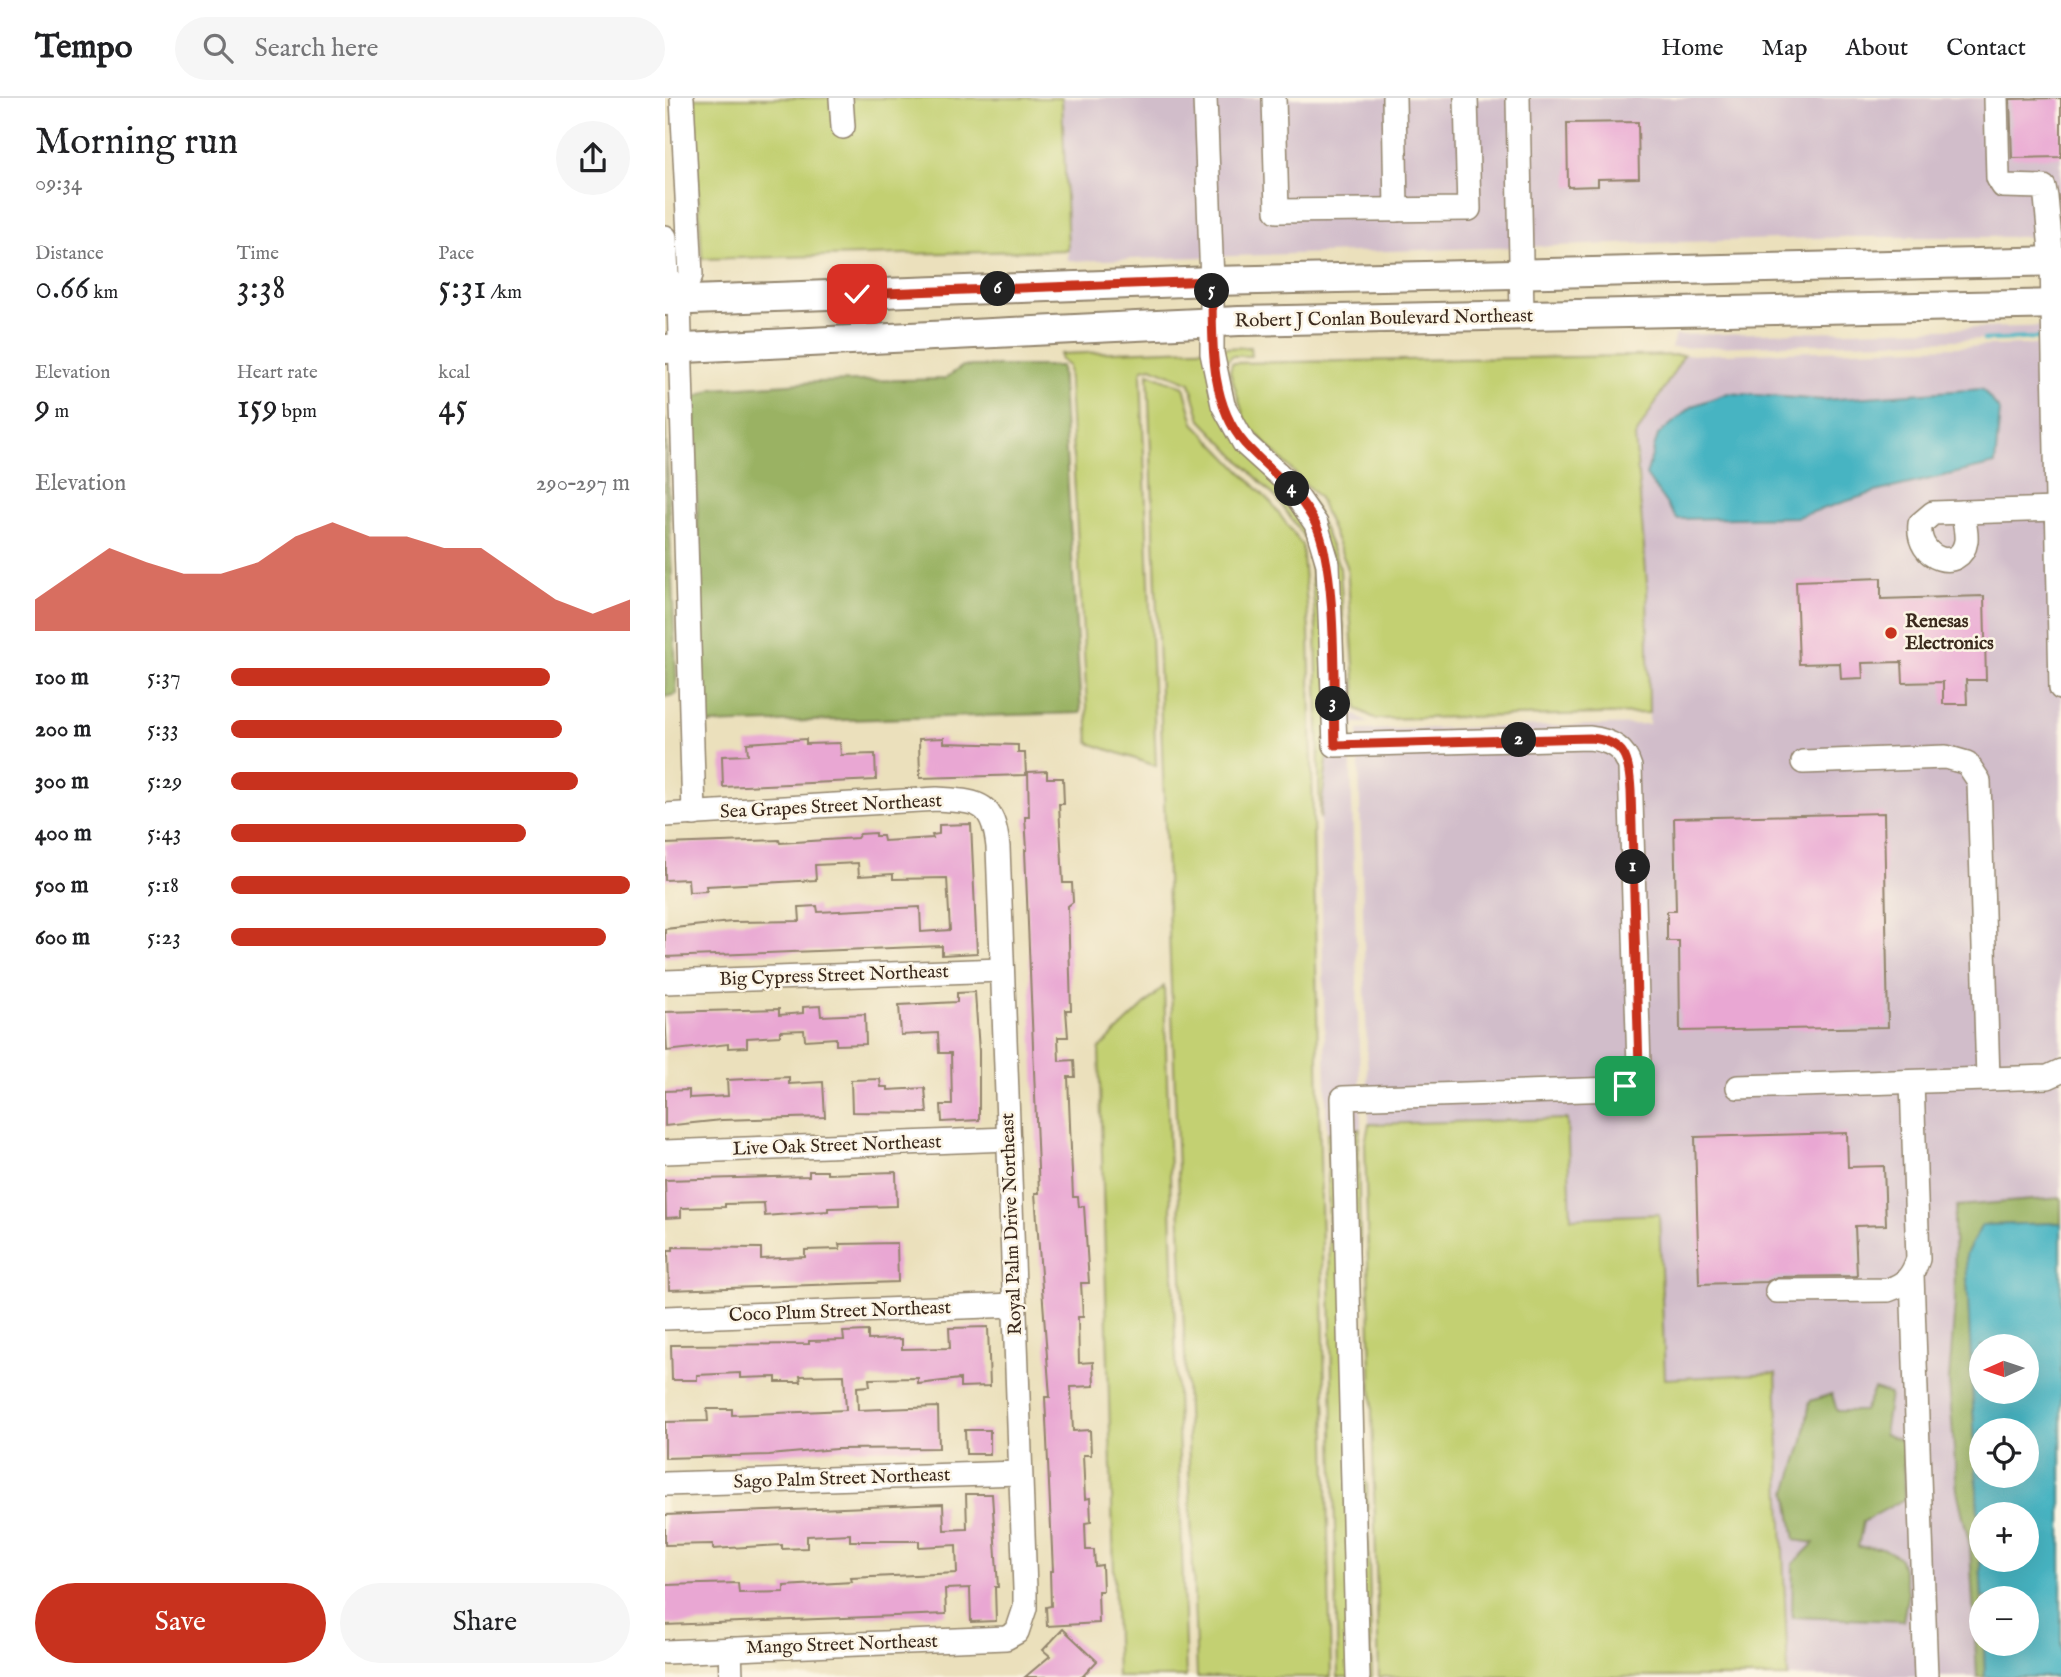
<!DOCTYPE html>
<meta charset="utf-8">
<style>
:root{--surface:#fff;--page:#f6f6f6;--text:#202124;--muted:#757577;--line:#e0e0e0;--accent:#c8321e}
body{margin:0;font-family:"IM FELL English",serif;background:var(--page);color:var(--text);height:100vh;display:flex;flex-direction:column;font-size:26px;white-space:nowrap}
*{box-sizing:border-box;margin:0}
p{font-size:23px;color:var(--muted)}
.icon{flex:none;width:38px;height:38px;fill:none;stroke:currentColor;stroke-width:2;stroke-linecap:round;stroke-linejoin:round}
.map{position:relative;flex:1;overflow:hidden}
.drawer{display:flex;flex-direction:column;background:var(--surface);width:665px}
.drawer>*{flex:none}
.needle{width:46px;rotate:267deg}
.buttons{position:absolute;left:1304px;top:1236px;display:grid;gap:14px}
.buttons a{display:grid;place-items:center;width:70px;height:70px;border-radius:50%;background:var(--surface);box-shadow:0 7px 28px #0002;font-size:35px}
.pin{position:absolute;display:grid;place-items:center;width:60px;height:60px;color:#fff;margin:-30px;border-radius:14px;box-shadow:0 4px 10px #0006}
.km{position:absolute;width:35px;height:35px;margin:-18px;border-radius:50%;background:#222;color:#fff;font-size:19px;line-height:35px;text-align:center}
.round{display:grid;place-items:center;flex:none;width:74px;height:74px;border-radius:37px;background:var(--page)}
.summary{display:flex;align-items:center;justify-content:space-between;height:119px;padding:0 35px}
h1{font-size:38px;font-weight:600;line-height:52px}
.figures{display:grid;grid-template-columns:repeat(3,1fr);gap:10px;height:119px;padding:7px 35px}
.figures div{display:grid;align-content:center}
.figures b{font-size:35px;font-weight:600}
.figures small{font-size:19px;font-weight:400}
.figures p{font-size:19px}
.chart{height:196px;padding:14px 35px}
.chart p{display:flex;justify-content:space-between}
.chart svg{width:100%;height:126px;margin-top:7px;fill:var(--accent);opacity:.7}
.action{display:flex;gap:14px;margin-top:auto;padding:14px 35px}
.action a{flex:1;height:80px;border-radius:42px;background:var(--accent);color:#fff;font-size:28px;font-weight:600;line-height:80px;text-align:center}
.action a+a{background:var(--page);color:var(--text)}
ul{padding:0 35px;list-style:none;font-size:23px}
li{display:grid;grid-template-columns:112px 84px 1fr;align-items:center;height:52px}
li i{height:18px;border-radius:9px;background:var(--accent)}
header{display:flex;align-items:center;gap:42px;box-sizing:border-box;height:98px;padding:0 35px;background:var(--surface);border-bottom:2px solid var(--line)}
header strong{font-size:33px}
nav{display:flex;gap:38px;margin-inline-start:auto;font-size:24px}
.search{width:490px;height:63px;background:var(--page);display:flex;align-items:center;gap:18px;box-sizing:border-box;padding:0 24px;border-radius:38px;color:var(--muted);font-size:26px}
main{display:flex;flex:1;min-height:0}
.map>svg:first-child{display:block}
</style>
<header>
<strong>Tempo</strong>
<div class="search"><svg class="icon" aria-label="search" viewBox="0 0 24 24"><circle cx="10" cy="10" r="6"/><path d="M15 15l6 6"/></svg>Search here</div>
<nav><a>Home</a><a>Map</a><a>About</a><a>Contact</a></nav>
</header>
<main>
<section class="drawer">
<div class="summary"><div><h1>Morning run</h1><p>09:34</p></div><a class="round"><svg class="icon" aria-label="share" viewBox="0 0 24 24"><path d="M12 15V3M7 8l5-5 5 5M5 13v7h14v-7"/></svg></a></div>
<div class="figures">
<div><p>Distance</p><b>0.66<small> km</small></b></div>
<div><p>Time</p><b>3:38</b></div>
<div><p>Pace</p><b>5:31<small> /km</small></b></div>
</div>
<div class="figures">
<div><p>Elevation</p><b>9<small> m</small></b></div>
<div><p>Heart rate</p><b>159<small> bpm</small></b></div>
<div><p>kcal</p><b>45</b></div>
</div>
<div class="chart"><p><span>Elevation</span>290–297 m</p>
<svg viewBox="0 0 160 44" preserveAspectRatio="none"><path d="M0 44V33L10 24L20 15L30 20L40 24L50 24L60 20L70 11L80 6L90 11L100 11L110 15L120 15L130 24L140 33L150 38L160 33V44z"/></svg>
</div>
<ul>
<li><b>100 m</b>5:37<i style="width:80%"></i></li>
<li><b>200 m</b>5:33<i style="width:83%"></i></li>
<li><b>300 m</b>5:29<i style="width:87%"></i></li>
<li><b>400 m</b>5:43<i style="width:74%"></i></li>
<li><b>500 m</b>5:18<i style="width:100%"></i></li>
<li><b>600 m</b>5:23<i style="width:94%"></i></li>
</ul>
<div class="action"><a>Save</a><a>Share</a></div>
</section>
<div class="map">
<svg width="1396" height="1579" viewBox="0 0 1396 1579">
<rect width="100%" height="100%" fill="#fcf5e5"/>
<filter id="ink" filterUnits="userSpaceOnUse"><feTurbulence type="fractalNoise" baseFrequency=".0143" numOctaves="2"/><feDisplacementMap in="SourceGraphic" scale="14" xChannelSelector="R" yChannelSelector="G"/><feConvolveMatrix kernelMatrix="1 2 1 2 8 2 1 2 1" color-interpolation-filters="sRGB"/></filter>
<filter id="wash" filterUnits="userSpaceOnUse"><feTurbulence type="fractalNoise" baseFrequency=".00686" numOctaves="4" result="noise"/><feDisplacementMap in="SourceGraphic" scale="28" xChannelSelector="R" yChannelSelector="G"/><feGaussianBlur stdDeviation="1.57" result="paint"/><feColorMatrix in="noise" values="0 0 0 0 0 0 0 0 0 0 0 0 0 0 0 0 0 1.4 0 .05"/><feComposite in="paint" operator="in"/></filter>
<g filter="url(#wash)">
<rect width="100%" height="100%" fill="#ebe0bc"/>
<g fill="#d1bdca" fill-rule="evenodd">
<path d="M 397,0 L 1396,0 L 1396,139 L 1183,139 L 403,163 Z"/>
<path d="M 1396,228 L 1396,239 L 1006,250 L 1010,237 Z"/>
<path d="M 1396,246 L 1396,1579 L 1123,1579 L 1111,1275 L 1000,1281 L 994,1116 L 906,1120 L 902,1021 L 704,1026 L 693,632 L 984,626 L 982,486 L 970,339 L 1019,257 ZM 1316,1248 L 1362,1248 L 1362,1293 L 1316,1293 ZM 1316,1332 L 1362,1332 L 1362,1377 L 1316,1377 ZM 1316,1416 L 1362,1416 L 1362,1461 L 1316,1461 ZM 1316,1500 L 1362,1500 L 1362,1545 L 1316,1545 Z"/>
<path d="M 684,612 L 703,625 L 691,625 L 685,632 L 696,1026 L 695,1031 L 662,1035 L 655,721 L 667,622 Z"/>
</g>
<g fill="#c3d072" stroke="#7f7d48" stroke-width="2">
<path d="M 28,0 L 397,0 L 403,152 L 37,161 Z"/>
<path d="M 585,249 L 586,258 L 567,258 L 560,264 L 573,326 L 648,404 L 675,470 L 684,612 L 667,622 L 655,721 L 651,531 L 644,446 L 612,401 L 536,322 L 525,285 L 486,269 L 477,271 L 476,276 L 491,668 L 424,645 L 403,268 L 396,262 L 395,256 Z"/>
<path d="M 1019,257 L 970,339 L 982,486 L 984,615 L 711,621 L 692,611 L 682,468 L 654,400 L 581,325 L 565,274 L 567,265 Z"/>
<path d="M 483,275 L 519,289 L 529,325 L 606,405 L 637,447 L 644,532 L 666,1579 L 532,1579 Z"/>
<path d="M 499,888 L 521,1579 L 452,1579 L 434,951 Z"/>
<path d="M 902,1021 L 906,1120 L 994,1116 L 1000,1281 L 1111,1275 L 1123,1579 L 714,1579 L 700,1045 L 704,1026 Z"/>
<path d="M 695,1031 L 693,1044 L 695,1142 L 687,1348 L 702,1387 L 707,1579 L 673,1579 L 662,1035 Z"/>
</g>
<g fill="#9ab264" stroke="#6a6e41" stroke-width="2">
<path d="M 298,268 L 396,268 L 416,615 L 42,626 L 38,589 L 29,300 L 48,291 L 152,284 L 279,281 Z"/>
<path d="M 0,321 L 12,596 L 0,599 Z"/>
<path d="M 1396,1100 L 1396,1125 L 1317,1127 L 1301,1156 L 1317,1500 L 1316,1545 L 1319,1545 L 1320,1579 L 1312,1579 L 1305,1449 L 1292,1392 L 1284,1283 L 1290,1205 L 1289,1120 L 1292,1108 Z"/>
<path d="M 1209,1291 L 1225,1296 L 1219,1336 L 1238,1343 L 1239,1401 L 1198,1424 L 1193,1449 L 1218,1450 L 1235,1460 L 1243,1494 L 1238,1523 L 1127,1519 L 1128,1466 L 1149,1445 L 1130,1442 L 1122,1394 L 1138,1343 L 1145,1303 L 1167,1296 L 1172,1313 L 1199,1313 Z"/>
</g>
<g fill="#47b4c2" stroke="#416f70" stroke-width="2" fill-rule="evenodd">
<path d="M 1317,291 L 1335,313 L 1330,366 L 1214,393 L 1132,419 L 1012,421 L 981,377 L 993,337 L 1028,308 L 1063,295 L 1158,302 Z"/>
<path d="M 1396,1125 L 1396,1579 L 1320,1579 L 1319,1545 L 1362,1545 L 1362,1500 L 1317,1500 L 1301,1156 L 1317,1127 ZM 1316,1248 L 1362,1248 L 1362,1293 L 1316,1293 ZM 1316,1332 L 1362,1332 L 1362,1377 L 1316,1377 ZM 1316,1416 L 1362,1416 L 1362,1461 L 1316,1461 Z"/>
</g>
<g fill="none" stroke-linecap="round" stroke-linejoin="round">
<path stroke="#47b4c2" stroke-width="4.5" d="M 1319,242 L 1376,240"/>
</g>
<g id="blocks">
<g fill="#e9a7d3">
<path d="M 1396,0 L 1396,59 L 1347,60 L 1345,1 Z"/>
<path d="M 973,24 L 974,80 L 933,81 L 933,88 L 903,89 L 902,25 Z"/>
<path d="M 1216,480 L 1216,501 L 1319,498 L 1321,582 L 1301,582 L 1302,606 L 1278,606 L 1278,584 L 1238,585 L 1237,564 L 1197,565 L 1198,580 L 1176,581 L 1175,565 L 1134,566 L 1131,483 Z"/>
<path d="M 279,640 L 279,645 L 353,647 L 353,655 L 360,655 L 361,677 L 255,680 L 254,641 Z"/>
<path d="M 141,641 L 141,646 L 175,645 L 176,657 L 210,656 L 211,682 L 58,689 L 57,658 L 83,657 L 82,645 Z"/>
<path d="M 382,673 L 382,680 L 398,680 L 399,706 L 394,706 L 398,785 L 407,785 L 408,804 L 403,808 L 406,912 L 401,912 L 403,939 L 393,939 L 394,963 L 409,962 L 410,979 L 403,979 L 408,1099 L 413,1099 L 414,1109 L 419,1108 L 424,1185 L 416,1185 L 418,1219 L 413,1219 L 414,1265 L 428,1264 L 429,1288 L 406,1289 L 408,1333 L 425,1332 L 426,1357 L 418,1357 L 420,1401 L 425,1400 L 426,1424 L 420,1425 L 421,1452 L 429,1452 L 430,1468 L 437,1467 L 438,1493 L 433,1493 L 434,1525 L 382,1528 L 381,1509 L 386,1508 L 385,1473 L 388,1473 L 380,1299 L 385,1299 L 370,1095 L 374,1095 L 360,752 L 362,752 L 360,719 L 364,719 L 363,674 Z"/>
<path d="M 1219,715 L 1223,929 L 1015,933 L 1014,843 L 1002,843 L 1002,813 L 1011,813 L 1009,720 Z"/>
<path d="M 306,726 L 312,855 L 277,857 L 277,848 L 0,859 L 0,831 L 66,824 L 135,823 L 134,809 L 152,808 L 153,814 L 255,809 L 256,834 L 285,832 L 282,780 L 228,781 L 228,776 L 194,778 L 193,765 L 150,767 L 151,782 L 41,788 L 42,793 L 24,794 L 23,781 L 0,782 L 0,746 L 114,742 L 115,745 L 192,740 L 195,736 L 210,735 L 210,738 L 218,738 L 219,743 L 268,740 L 267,737 L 274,736 L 274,727 Z"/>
<path d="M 310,894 L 314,953 L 314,1022 L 277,1024 L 276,1007 L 287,1007 L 286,955 L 274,955 L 273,935 L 236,937 L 234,907 L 292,904 L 292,895 Z"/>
<path d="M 155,908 L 156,918 L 200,916 L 201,946 L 171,947 L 171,940 L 140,942 L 139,932 L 115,933 L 115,938 L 82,940 L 82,949 L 63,950 L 63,946 L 2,953 L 0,914 L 114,911 L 114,917 L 138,915 L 138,909 Z"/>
<path d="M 124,979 L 124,986 L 158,984 L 160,1019 L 57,1022 L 0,1028 L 0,993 L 24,992 L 24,1000 L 63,998 L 62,982 Z"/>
<path d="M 215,981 L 216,989 L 223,989 L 223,992 L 260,990 L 262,1015 L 187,1014 L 186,982 Z"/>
<path d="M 1182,1035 L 1183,1069 L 1219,1068 L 1221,1127 L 1190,1128 L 1192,1178 L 1112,1179 L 1102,1184 L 1034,1186 L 1030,1039 Z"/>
<path d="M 144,1073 L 162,1073 L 162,1076 L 231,1074 L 232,1108 L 163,1110 L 163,1113 L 100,1118 L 99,1105 L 60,1106 L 60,1109 L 16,1110 L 16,1119 L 1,1120 L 0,1082 L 144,1078 Z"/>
<path d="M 232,1145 L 233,1184 L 4,1192 L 3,1152 L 8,1152 L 8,1149 L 96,1150 L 96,1161 L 140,1159 L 140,1152 L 175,1151 L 174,1146 Z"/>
<path d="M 323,1229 L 325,1288 L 295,1289 L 295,1281 L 253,1286 L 253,1280 L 204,1281 L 205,1288 L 192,1289 L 193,1312 L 273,1309 L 274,1350 L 171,1351 L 104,1357 L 0,1360 L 0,1324 L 43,1323 L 42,1311 L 67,1311 L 67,1317 L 181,1312 L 179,1277 L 135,1278 L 136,1284 L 111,1284 L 111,1279 L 75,1280 L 75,1275 L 32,1277 L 32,1282 L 7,1282 L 6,1247 L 144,1246 L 144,1243 L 179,1242 L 178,1234 L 203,1233 L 203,1242 L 237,1241 L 237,1251 L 285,1250 L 284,1230 Z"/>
<path d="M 300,1332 L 325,1332 L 325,1356 L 301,1356 Z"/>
<path d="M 301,1396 L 327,1396 L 333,1489 L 330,1489 L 331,1523 L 306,1524 L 305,1490 L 280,1491 L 281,1516 L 0,1527 L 0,1487 L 73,1485 L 74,1495 L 119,1494 L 119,1488 L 187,1484 L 186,1480 L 292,1475 L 291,1447 L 254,1449 L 254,1443 L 185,1443 L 185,1436 L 142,1438 L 142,1450 L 117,1451 L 117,1447 L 48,1451 L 48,1446 L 0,1447 L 0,1417 L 278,1406 L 279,1432 L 302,1431 Z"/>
<path d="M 398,1531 L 432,1563 L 417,1579 L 360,1579 L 385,1558 L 378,1552 Z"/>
</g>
</g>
</g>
<g filter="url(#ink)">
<use href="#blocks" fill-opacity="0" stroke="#93856d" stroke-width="2"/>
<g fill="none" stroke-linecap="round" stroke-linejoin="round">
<defs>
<g id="minor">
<path d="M 176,0 L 178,29"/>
<path d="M 540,0 L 547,183 L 547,255 L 558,307 L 579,345 L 622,384 L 651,426 L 663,466 L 670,647 L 924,640 C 944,642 959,649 965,669 L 974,969 L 967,983 L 950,991 L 678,1000 L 693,1579"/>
<path d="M 609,0 L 612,113 L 804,111 L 801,0"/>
<path d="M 729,0 L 731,112"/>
<path d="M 853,0 L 857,218"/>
<path d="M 1331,0 L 1333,80 L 1338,88 L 1379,89 L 1381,99 L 1387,163 L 1396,590"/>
<path d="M 0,139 L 2,177 L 14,203 L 26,177 L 17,0"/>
<path d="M 14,203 L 29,716"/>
<path d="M 1297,414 C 1299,423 1302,434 1301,443 C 1296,475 1251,463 1255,426 L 1268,415 L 1392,411"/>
<path d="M 1138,664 L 1281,659 L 1302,665 L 1314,683 L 1323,981"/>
<path d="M 0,717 L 272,701 C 313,704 328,702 333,749 L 360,1491 L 360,1510 L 352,1534 L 341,1540 L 0,1554"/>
<path d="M 0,884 L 337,872"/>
<path d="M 1073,989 L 1383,979 L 1396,973"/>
<path d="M 0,1054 L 344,1041"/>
<path d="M 1247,1177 L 1261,1579"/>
<path d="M 1112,1193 L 1223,1192 C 1241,1186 1247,1179 1253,1161 L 1247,984"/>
<path d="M 0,1220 L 350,1207"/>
<path d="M 0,1386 L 355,1375"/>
<path d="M 65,1551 L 66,1579"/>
</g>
<g id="major">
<path d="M 0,203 L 547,183 L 1396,163"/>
<path d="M 0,251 L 574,223 L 1396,206"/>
</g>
</defs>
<use href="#minor" stroke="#93856d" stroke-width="26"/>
<use href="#major" stroke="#93856d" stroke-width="32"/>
<use href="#minor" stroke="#fff" stroke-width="23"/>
<use href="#major" stroke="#fff" stroke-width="28"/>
</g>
</g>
<g fill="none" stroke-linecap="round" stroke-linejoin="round" filter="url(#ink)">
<defs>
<path id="route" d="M 192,196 L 547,183 C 548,236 542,303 580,346 C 605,373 633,392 650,425 C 673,469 668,593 670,647 L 925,640 C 961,643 964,661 966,693 L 974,970 L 967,983 L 960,988"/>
</defs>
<use href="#route" stroke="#fff" stroke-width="14"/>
<use href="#route" stroke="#c8321e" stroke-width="9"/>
</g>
<circle fill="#c8321e" stroke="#fcf5e5" stroke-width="2.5" cx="1226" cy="535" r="7"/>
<g text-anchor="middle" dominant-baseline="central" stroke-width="5" stroke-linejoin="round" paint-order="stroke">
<g font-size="19" fill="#3b2a1e" stroke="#fcf5e5">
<text transform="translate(719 221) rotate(-1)">Robert J Conlan Boulevard Northeast</text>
<text transform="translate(166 709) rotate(-3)">Sea Grapes Street Northeast</text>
<text transform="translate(169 878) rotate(-2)">Big Cypress Street Northeast</text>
<text transform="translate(172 1048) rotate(-2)">Live Oak Street Northeast</text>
<text transform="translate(347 1126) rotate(-92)">Royal Palm Drive Northeast</text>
<text transform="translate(175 1214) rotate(-2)">Coco Plum Street Northeast</text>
<text transform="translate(177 1381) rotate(-2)">Sago Palm Street Northeast</text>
<text transform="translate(177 1547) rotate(-2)">Mango Street Northeast</text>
</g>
<g font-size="19" font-weight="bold" fill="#3b2a1e" stroke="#fcf5e5" text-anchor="start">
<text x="1240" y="524">Renesas<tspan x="1240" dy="22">Electronics</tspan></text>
</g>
</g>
</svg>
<div class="buttons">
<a><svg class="needle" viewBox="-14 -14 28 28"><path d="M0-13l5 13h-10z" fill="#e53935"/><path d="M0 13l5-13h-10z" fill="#757577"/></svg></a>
<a><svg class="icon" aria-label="locate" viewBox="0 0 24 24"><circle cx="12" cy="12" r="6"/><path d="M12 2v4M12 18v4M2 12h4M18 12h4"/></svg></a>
<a>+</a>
<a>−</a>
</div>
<div class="pin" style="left:960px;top:988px;background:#1e9e55"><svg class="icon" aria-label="arrive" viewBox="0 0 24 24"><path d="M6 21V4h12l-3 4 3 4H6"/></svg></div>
<div class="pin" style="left:192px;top:196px;background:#d93025"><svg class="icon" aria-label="check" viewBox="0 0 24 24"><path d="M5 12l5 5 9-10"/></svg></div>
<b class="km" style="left:968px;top:769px">1</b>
<b class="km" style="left:854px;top:642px">2</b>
<b class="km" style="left:668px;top:606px">3</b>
<b class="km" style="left:627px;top:391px">4</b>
<b class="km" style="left:547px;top:193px">5</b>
<b class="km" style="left:333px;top:191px">6</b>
</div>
</main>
